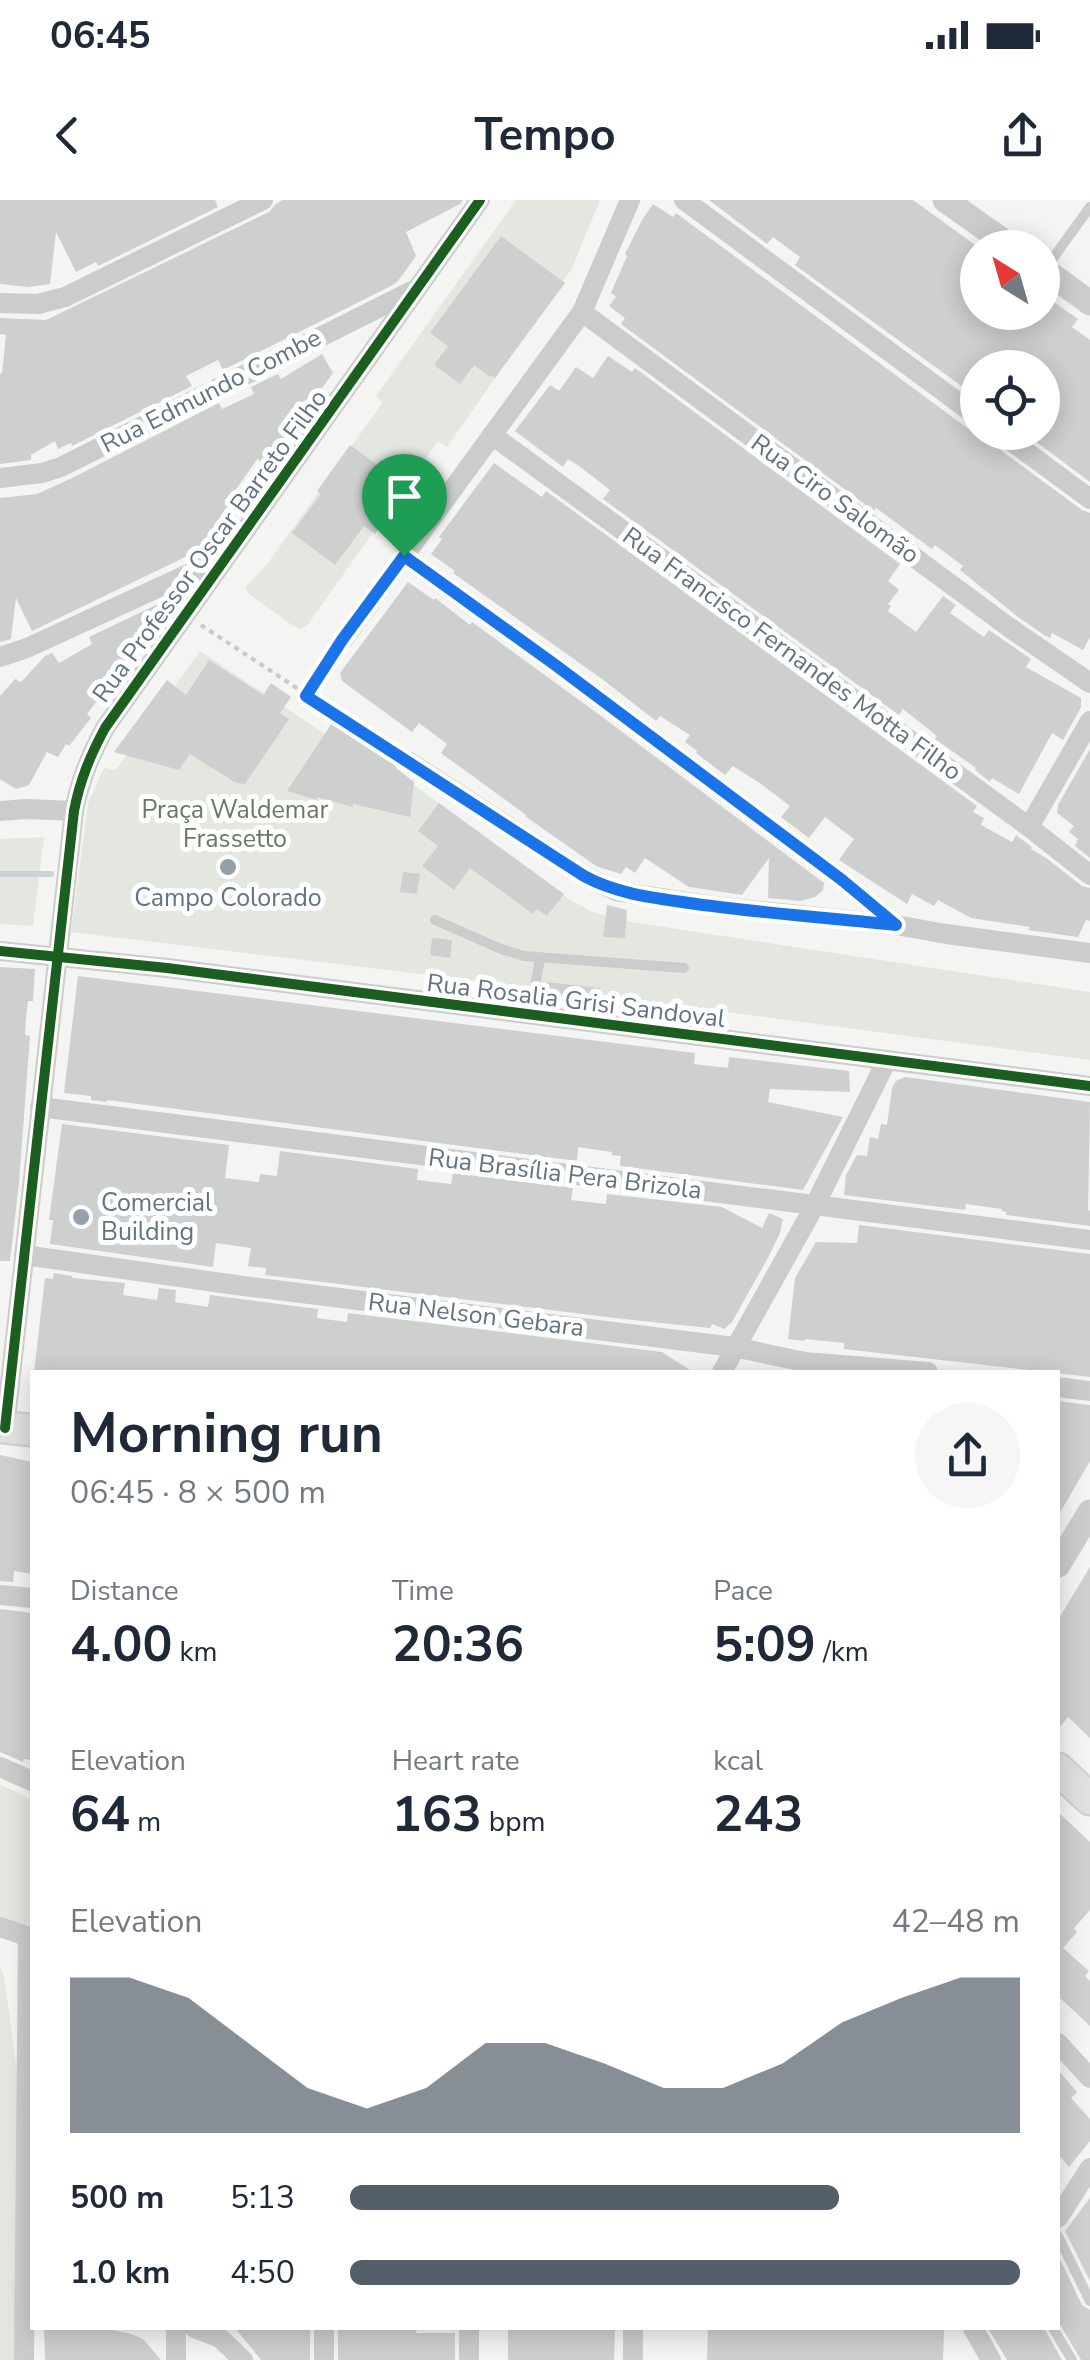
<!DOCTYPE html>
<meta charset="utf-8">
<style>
:root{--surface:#fff;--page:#f6f6f7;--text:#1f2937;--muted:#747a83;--accent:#555f6b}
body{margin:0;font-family:"Nunito Sans",sans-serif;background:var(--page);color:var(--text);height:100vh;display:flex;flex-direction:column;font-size:38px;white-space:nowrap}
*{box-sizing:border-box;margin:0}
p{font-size:32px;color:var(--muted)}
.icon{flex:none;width:55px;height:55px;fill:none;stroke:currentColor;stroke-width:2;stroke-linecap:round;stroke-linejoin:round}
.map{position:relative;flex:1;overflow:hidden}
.panel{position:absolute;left:30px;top:1170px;width:1030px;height:960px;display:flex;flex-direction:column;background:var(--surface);border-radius:0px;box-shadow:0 5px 25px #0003}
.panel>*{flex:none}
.needle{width:65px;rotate:323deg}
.buttons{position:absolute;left:960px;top:30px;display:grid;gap:20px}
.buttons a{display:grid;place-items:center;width:100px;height:100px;border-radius:50%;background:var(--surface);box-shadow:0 5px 25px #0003;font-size:50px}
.pin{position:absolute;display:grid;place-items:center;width:85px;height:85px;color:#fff;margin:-102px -42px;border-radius:50% 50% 50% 0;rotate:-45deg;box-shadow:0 0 10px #0007}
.pin .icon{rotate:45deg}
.round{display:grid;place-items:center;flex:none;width:105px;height:105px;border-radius:52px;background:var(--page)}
.overview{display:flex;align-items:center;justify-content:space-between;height:170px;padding:0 40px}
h1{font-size:55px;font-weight:700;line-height:75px}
.metrics{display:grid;grid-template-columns:repeat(3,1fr);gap:15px;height:170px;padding:10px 40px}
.metrics div{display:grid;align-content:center}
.metrics b{font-size:50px;font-weight:700}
.metrics small{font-size:28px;font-weight:400}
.metrics p{font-size:28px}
.chart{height:280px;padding:20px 40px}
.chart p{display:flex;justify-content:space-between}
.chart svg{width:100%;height:180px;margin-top:10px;fill:var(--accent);opacity:.7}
ul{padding:0 40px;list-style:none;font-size:32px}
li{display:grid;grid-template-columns:160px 120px 1fr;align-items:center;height:75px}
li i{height:25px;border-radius:12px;background:var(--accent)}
.status{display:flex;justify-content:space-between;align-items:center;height:70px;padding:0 50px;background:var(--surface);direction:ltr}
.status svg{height:28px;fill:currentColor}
header{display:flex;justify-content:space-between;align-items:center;height:130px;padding:0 40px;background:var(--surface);font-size:45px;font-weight:700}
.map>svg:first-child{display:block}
</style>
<div class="status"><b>06:45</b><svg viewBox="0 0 49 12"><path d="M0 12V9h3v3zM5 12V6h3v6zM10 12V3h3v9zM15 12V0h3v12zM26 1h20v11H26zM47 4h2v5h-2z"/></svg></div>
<header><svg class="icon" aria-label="back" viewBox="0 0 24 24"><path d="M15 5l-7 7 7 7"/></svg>Tempo<svg class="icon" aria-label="share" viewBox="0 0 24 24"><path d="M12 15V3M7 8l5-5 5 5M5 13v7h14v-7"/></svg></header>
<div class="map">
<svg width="1090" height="2160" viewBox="0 0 1090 2160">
<rect width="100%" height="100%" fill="#f4f4f2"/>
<g fill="#e4e7e0">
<path d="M 516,0 L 600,0 L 572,68 L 447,247 L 438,241 L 306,427 L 300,429 L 293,426 L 249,394 L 245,388 L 268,363 L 383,202 L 376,196 Z"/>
<path d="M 200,451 L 334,540 L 403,577 L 569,699 L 590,711 L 625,721 L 1090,792 L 1090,860 L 620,798 L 71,732 L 88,603 L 104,568 L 116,570 Z"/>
<path d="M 44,637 L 33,726 L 0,724 L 0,639 Z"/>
<path d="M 0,1584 L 32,1600 L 32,1731 L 0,1721 Z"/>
<path d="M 0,1767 L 4,1776 L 18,1879 L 15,2160 L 0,2160 Z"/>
</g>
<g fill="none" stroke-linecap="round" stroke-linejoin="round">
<path stroke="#ccd3d6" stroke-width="6" d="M 0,674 L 51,674"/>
</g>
<g fill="#cecfcf">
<path d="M 0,0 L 215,0 L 218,7 L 98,66 L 96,62 L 76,72 L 56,32 L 50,84 L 28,87 L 0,84 Z"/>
<path d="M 283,0 L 463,0 L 460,4 L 406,32 L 416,56 L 398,81 L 391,86 L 223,170 L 218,160 L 186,176 L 192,186 L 72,246 L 71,243 L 58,249 L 55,241 L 31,255 L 31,260 L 0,264 L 0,173 L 2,174 L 6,135 L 0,134 L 0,118 L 46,120 L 269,12 L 276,4 Z"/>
<path d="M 709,0 L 913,0 L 978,47 L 978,112 L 1042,112 L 1051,100 L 1078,119 L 1072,127 L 1090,140 L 1090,282 L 1023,232 L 1042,232 L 1042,168 L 978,168 L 978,198 L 795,65 L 800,57 L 773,37 L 767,44 Z"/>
<path d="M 653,4 L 673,17 L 676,13 L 974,233 L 986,232 L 991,243 L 1082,310 L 1090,313 L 1090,437 L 1083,450 L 1052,433 L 1050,438 L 1044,435 L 1018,417 L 960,370 L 963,366 L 935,345 L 932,349 L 876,308 L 874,311 L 621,124 L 625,118 L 609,106 L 616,97 L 611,93 L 627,56 L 625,54 L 642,20 Z"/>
<path d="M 501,36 L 565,83 L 495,178 L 492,175 L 490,177 L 474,165 L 460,184 L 434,165 L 448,146 L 430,133 Z"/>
<path d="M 322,154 L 333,173 L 263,269 L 258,258 L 230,298 L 235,309 L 206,347 L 32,431 L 16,398 L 11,439 L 0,442 L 0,298 L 37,294 L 72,278 L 219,203 L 222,209 L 254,194 L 251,187 L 278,174 L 281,179 Z"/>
<path d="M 608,156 L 632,172 L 635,168 L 900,364 L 888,381 L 899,390 L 888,404 L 891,406 L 888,411 L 916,432 L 943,396 L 956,405 L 950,413 L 984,437 L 989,430 L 1031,459 L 1026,467 L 1081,498 L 1081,507 L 1063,540 L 1052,533 L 1019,594 L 992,578 L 990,582 L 975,570 L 976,568 L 935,539 L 937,536 L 903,509 L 899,515 L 603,299 L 610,290 L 579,266 L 568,259 L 563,267 L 515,231 L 550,185 L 559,191 L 576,167 L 593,178 Z"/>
<path d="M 350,245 L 406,286 L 375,334 L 364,326 L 335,365 L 292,333 L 321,294 L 317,291 Z"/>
<path d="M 494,263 L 542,297 L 546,291 L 977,606 L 973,612 L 984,618 L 981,625 L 1012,642 L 1016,635 L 1032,647 L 1031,649 L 1046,658 L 1082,686 L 1090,688 L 1090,721 L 1086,720 L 1078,737 L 1028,730 L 1030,727 L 971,718 L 938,700 L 934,706 L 912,694 L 907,704 L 839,660 L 854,639 L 825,617 L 809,638 L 781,617 L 790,606 L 761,584 L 733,566 L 725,575 L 696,553 L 697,551 L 685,542 L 690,535 L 660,516 L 656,521 L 602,479 L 453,373 L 455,371 L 431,354 L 442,339 L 439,337 Z"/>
<path d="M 408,382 L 434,400 L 435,398 L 470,425 L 472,422 L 597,513 L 824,683 L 823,690 L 815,697 L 801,701 L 768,698 L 769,658 L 742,695 L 689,687 L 645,658 L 635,673 L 626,667 L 621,674 L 596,666 L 525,616 L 526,615 L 441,553 L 447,544 L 419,523 L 412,532 L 342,481 L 340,473 Z"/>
<path d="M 177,395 L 87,514 L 91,518 L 69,546 L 66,544 L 58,557 L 47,552 L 29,585 L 16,589 L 0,579 L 0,496 L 15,479 L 21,482 L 45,456 L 52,453 L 59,463 L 92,444 L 89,437 Z"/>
<path d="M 209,460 L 263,495 L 271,483 L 291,497 L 280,513 L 289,519 L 245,584 L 236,583 L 190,554 L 179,570 L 114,552 L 167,480 L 186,495 Z"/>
<path d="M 336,517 L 395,557 L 396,568 L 414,582 L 410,617 L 353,604 L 353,607 L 317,597 L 317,600 L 287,591 Z"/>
<path d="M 1090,549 L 1090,658 L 1075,646 L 1078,639 L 1069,632 L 1074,626 L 1057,613 L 1058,605 Z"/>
<path d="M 439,603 L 564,694 L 547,716 L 537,709 L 533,714 L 470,668 L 454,690 L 422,666 L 438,646 L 418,631 Z"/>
<path d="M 403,672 L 420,674 L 417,694 L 400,692 Z"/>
<path d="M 607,705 L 627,710 L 625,738 L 603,737 Z"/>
<path d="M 432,738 L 452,740 L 450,758 L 430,755 Z"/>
<path d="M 0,767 L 35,769 L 33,801 L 28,801 L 26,819 L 25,835 L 30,836 L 19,983 L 10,1061 L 0,1061 Z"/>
<path d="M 78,776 L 695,853 L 694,864 L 728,868 L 729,857 L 849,871 L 850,892 L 770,889 L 768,902 L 843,917 L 803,990 L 620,966 L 621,956 L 612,955 L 612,952 L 578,947 L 577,961 L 107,900 L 107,902 L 91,900 L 91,896 L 64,893 Z"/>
<path d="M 547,782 L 600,788 L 598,805 L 545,799 Z"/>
<path d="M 905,877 L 1090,902 L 1088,1010 L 1090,1011 L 1090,1026 L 1006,1015 L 1006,1012 L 1001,1011 L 1002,1009 L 966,1004 L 965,1010 L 844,995 L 846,975 L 857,955 L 867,956 L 870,937 L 878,939 L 881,924 L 887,925 L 892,888 L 896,881 Z"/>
<path d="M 62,924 L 229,945 L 225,978 L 259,982 L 260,974 L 277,976 L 280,951 L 418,969 L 417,980 L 451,984 L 453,973 L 573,988 L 571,1000 L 606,1004 L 607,994 L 722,1007 L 762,1028 L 769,1013 L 783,1019 L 780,1033 L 769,1056 L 732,1122 L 724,1129 L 715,1125 L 712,1124 L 710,1128 L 623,1119 L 265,1075 L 266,1068 L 248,1066 L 251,1048 L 216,1043 L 213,1067 L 50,1044 L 53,1020 L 49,1020 Z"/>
<path d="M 859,1025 L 1090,1054 L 1090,1177 L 844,1149 L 844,1143 L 805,1139 L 805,1141 L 788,1139 L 795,1078 L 816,1042 L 857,1043 Z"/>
<path d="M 54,1073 L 72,1076 L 72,1078 L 125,1083 L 123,1095 L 157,1100 L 159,1088 L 176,1090 L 175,1102 L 208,1107 L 210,1095 L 318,1109 L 317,1118 L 347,1122 L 348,1113 L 662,1152 L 693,1172 L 34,1172 L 45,1078 L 53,1079 Z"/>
<path d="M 1058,1201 L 1090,1205 L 1090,1261 L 1058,1316 Z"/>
<path d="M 0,1255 L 32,1262 L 32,1374 L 14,1371 L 13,1382 L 0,1381 Z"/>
<path d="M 1090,1367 L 1090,1538 L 1068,1517 L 1058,1529 L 1058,1420 Z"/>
<path d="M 0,1409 L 32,1413 L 32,1560 L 24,1559 L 23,1562 L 0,1552 Z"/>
<path d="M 1058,1612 L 1090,1642 L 1090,1710 L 1074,1728 L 1077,1732 L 1063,1748 L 1089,1771 L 1085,1776 L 1090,1781 L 1090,1826 L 1058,1796 Z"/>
<path d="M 1058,1870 L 1077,1892 L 1071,1898 L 1090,1919 L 1090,1941 L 1069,1967 L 1058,1954 Z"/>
<path d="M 1090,1998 L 1090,2081 L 1065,2031 Z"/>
<path d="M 1058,2055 L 1082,2105 L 1090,2110 L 1090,2160 L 1081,2160 L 1058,2121 Z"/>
<path d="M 44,2128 L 103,2128 L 131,2134 L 143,2139 L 161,2160 L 45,2160 Z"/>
<path d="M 235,2128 L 310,2128 L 310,2160 L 261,2160 Z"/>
<path d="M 338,2128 L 417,2128 L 416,2133 L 455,2133 L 455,2160 L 338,2160 Z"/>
<path d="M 538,2128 L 615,2128 L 614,2160 L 508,2160 L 508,2129 Z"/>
<path d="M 708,2128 L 944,2128 L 943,2160 L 707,2160 Z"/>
<path d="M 988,2128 L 1044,2128 L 1062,2160 L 1007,2160 Z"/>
</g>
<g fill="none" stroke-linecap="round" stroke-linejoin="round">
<defs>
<g id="primary">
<path d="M 0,1227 L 32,1230"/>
<path d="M 1058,1569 L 1090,1599"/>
</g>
</defs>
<use href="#primary" stroke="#d1d2d1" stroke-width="35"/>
<g stroke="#cacaca" stroke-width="4" stroke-dasharray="5 5" stroke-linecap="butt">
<path d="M 201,425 L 394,552"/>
<path d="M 307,496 L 331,457"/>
</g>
<g stroke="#cbcdcd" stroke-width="10">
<path d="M 1045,69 L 1090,7"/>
<path d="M 435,720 L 501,749 L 524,756 L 684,768"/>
<path d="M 530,814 L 540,759"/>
<path d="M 1058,2036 L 1090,2101"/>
<path d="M 1053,2128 L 1072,2160"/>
</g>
<g stroke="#cbcdcd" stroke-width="20">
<path d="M 684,0 L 978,217"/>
<path d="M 0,103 L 38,104 L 65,97 L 263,0"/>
<path d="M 582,112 L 1010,428 L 1090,483"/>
<path d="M 999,232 L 1090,299"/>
<path d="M 492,235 L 1029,627 L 1090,675"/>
<path d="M 0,278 L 42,273 L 61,267 L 416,89"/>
<path d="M 404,356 L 554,464 L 842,680 L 896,725"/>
<path d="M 342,441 L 582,112 L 630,0"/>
<path d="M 0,457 L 27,448 L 223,358"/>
<path d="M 408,561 L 584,676 L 616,691 L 712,706 L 896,725 L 946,734 L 1090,753"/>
<path d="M 0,611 L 27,609 L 74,611"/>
<path d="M 1029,627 L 1090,521"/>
<path d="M 0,751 L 167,768 L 1090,886"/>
<path d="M 40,907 L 1090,1040"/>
<path d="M 24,1055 L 236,1085 L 734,1147 L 805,1162 L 928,1172"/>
<path d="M 722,1172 L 814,1007 L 887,860"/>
<path d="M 1058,1187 L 1090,1191"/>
<path d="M 5,1228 L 74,611 C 80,580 90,556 105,528 L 480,0"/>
<path d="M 0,1395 L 32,1398"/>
<path d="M 0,1567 L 32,1581"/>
<path d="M 0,1727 L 32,1738"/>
<path d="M 1058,1843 L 1090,1878"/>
<path d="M 1058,2018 L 1090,1968"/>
<path d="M 176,2128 L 176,2160"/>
<path d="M 194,2128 L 220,2138 L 243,2160"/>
<path d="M 633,2128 L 633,2160"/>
<path d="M 973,2128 L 991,2160"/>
<path d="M 24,2160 L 28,1737"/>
<path d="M 324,2160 L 324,2128"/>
<path d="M 469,2160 L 469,2128"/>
</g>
<g stroke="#cbcdcd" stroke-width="25">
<path d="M 945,0 L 1013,48"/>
<path d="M 1042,68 L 1090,103"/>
<path d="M 1058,1365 L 1090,1312"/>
</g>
<use href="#primary" stroke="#e0e0e0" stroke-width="30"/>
<defs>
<g id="cycleway">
<path d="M 0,751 L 167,768 L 1090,886"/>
<path d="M 5,1228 L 74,611 C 80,580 90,556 105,528 L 480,0"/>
</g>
</defs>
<use href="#cycleway" stroke="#fff" stroke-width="16"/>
<use href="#cycleway" stroke="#1b5e20" stroke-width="10"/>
</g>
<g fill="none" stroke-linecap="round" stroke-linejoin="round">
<defs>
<path id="route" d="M 404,356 L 554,464 L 842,680 L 896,725 C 829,718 762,713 696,704 C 657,698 619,695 584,676 L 306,496 L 342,440 Z"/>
</defs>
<use href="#route" stroke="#fff" stroke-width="20"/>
<use href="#route" stroke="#1a73e8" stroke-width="12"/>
</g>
<g fill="#96a0aa" stroke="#fff" stroke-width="4">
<circle cx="228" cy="667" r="10"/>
<circle cx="81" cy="1017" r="10"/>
</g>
<g text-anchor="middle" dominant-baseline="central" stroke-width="10" stroke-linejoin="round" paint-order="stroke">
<g font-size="25" fill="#647383" stroke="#fff">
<text transform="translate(211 191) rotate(-27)">Rua Edmundo Combe</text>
<text transform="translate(835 299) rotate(36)">Rua Ciro Salomão</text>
<text transform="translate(210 346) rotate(-54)">Rua Professor Oscar Barreto Filho</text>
<text transform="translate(792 454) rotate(36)">Rua Francisco Fernandes Motta Filho</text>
<text transform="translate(576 801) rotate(7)">Rua Rosalia Grisi Sandoval</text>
<text transform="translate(565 974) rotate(7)">Rua Brasília Pera Brizola</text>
<text transform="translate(476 1115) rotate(7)">Rua Nelson Gebara</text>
</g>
<g font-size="25" fill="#667a63" stroke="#fff">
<text x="235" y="610">Praça Waldemar<tspan x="235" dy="29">Frassetto</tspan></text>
</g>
<g font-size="25" fill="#647383" stroke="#fff">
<text x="228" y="698">Campo Colorado</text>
<text x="101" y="1003" text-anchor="start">Comercial<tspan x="101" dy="29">Building</tspan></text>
</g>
</g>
</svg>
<div class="buttons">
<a><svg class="needle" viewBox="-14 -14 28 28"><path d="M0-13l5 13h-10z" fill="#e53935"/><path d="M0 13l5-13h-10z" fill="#747a83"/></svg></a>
<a><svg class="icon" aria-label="locate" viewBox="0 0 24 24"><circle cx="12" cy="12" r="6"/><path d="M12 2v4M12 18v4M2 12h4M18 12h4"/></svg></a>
</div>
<div class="pin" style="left:404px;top:356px;background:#1e9e55"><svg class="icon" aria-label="arrive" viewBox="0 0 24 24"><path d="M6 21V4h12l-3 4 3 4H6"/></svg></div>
<section class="panel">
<div class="overview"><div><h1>Morning run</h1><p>06:45 · 8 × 500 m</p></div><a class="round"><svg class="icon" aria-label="share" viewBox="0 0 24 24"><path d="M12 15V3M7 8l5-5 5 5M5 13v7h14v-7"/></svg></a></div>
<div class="metrics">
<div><p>Distance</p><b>4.00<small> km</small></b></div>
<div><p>Time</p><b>20:36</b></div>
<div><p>Pace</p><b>5:09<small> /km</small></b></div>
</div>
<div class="metrics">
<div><p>Elevation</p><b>64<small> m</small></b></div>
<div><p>Heart rate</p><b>163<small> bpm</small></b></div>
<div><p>kcal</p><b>243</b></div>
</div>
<div class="chart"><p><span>Elevation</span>42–48 m</p>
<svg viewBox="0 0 160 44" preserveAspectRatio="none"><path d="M0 44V6L10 6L20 11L30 22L40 33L50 38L60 33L70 22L80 22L90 27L100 33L110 33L120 27L130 17L140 11L150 6L160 6V44z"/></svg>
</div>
<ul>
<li><b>500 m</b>5:13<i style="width:73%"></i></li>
<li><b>1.0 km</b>4:50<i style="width:100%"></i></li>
</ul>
</section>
</div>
